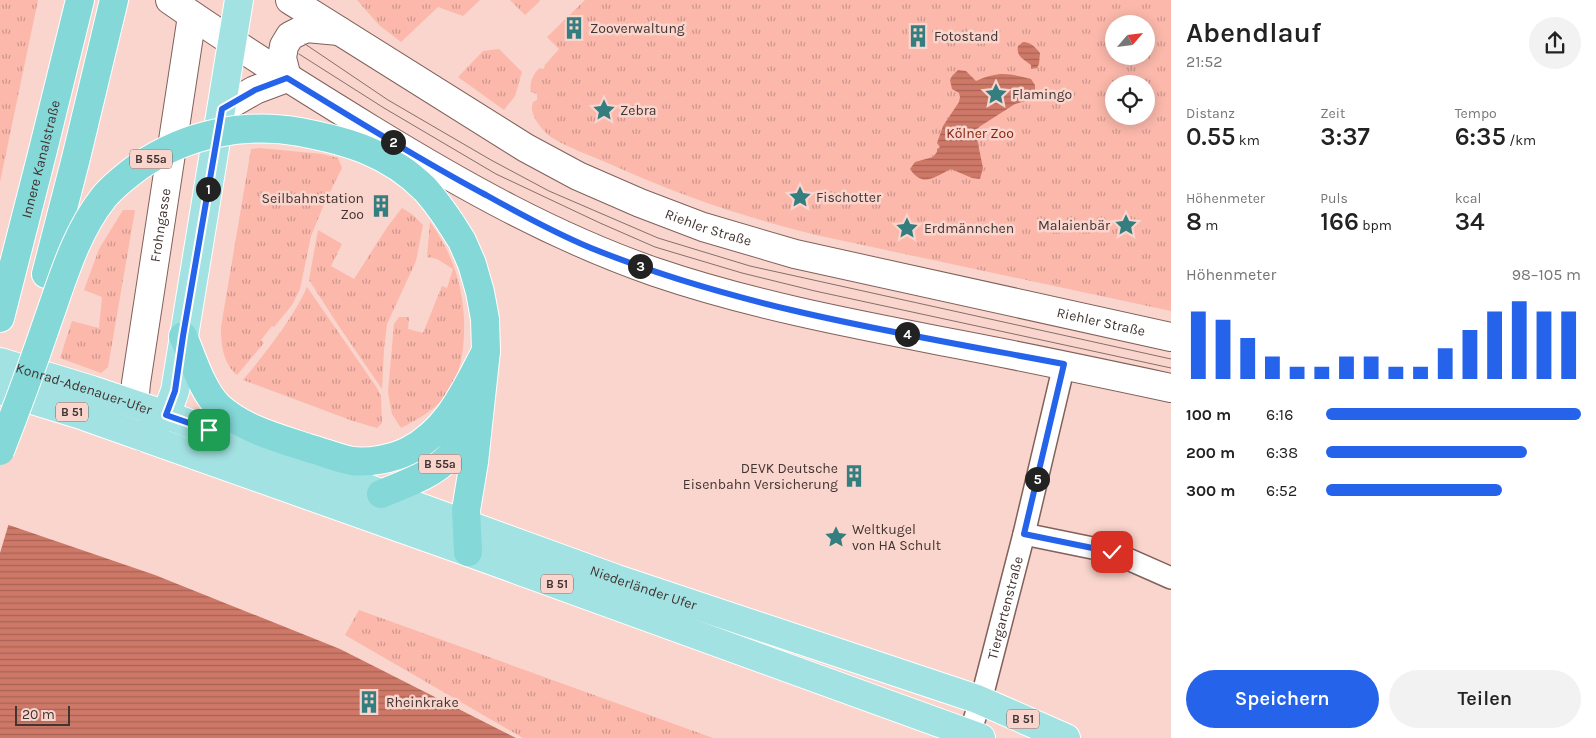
<!DOCTYPE html>
<html lang="de">
<meta charset="utf-8">
<style>
:root{--surface:#fff;--page:#f2f2f2;--text:#222;--muted:#767676;--accent:#2563eb}
body{margin:0;font-family:Karla,sans-serif;background:var(--page);color:var(--text);height:100vh;display:flex;flex-direction:column;font-size:19px;white-space:nowrap}
*{box-sizing:border-box;margin:0}
p{font-size:16px;color:var(--muted)}
.icon{flex:none;width:28px;height:28px;fill:none;stroke:currentColor;stroke-width:2;stroke-linecap:round;stroke-linejoin:round}
.map{position:relative;flex:1;overflow:hidden}
.drawer{display:flex;flex-direction:column;background:var(--surface);width:425px}
.drawer>*{flex:none}
.needle{width:32px;rotate:62deg}
.fabs{position:absolute;left:1105px;top:15px;display:grid;gap:10px}
.fabs a{display:grid;place-items:center;width:50px;height:50px;border-radius:50%;background:var(--surface);box-shadow:0 2px 12px #0003;font-size:25px}
.scale{position:absolute;left:15px;bottom:12px;width:55px;box-sizing:border-box;padding-left:5px;border:2px solid #423431;border-top:0;font-size:14px;line-height:18px;white-space:nowrap;color:#423431;-webkit-text-stroke:4px #f9d5cd;paint-order:stroke}
.pin{position:absolute;display:grid;place-items:center;width:42px;height:42px;color:#fff;margin:-21px;border-radius:10px;box-shadow:0 2px 8px #0006}
.km{position:absolute;width:25px;height:25px;margin:-12px;border-radius:50%;background:#222;color:#fff;font-size:14px;line-height:25px;text-align:center}
.round{display:grid;place-items:center;flex:none;width:52px;height:52px;border-radius:26px;background:var(--page)}
.overview{display:flex;align-items:center;justify-content:space-between;height:85px;padding:0 15px}
h1{font-size:28px;font-weight:600;line-height:38px}
.metrics{display:grid;grid-template-columns:repeat(3,1fr);gap:8px;height:85px;padding:5px 15px}
.metrics div{display:grid;align-content:center}
.metrics b{font-size:25px;font-weight:600}
.metrics small{font-size:14px;font-weight:400}
.metrics p{font-size:14px}
.chart{height:140px;padding:10px 15px}
.chart p{display:flex;justify-content:space-between}
.chart svg{width:100%;height:90px;margin-top:5px;stroke:var(--accent);stroke-width:6}
.action{display:flex;gap:10px;margin-top:auto;padding:10px 15px}
.action a{flex:1;height:58px;border-radius:30px;background:var(--accent);color:#fff;font-size:20px;font-weight:600;line-height:58px;text-align:center}
.action a+a{background:var(--page);color:var(--text)}
ul{padding:0 15px;list-style:none;font-size:16px}
li{display:grid;grid-template-columns:80px 60px 1fr;align-items:center;height:38px}
li i{height:12px;border-radius:6px;background:var(--accent)}
main{display:flex;flex:1;min-height:0}
.map>svg:first-child{display:block}
</style>
<main>
<div class="map">
<svg width="1171" height="738" viewBox="0 0 1171 738">
<defs>
<pattern id="grass-tufts" width="24" height="20" patternUnits="userSpaceOnUse" patternTransform="scale(1.25)"><rect width="24" height="20" fill="#fbb8ab"/><path d="M3 7l-1-3M5 7V3M7 7l1-3M15 17l-1-3M17 17v-4M19 17l1-3" fill="none" stroke="#cd968c"/></pattern>
<pattern id="water-rules" width="6" height="5" patternUnits="userSpaceOnUse" patternTransform="scale(1.25)"><rect width="6" height="5" fill="#ce7868"/><path d="M0 2.5h6" fill="none" stroke="#a96356"/></pattern>
</defs>
<rect width="100%" height="100%" fill="#f9d5cd"/>
<g fill="url(#grass-tufts)" fill-rule="evenodd">
<path d="M 0,0 L 38,0 L 0,182 Z"/>
<path d="M 357,0 L 480,0 L 463,16 L 438,7 L 401,42 L 379,25 Z"/>
<path d="M 510,0 L 539,0 L 540,1 L 525,15 Z"/>
<path d="M 585,0 L 1171,0 L 1171,311 L 816,235 C 744,217 678,195 610,164 C 592,156 568,148 551,137 C 542,130 528,114 533,102 L 537,100 L 537,94 L 531,92 C 529,84 533,73 540,68 L 543,69 L 545,67 L 544,66 L 559,49 L 547,37 ZM 1114,24 L 1146,24 L 1146,56 L 1114,56 ZM 1114,84 L 1146,84 L 1146,116 L 1114,116 Z"/>
<path d="M 499,49 L 522,72 L 515,96 L 504,110 L 458,77 L 483,51 Z"/>
<path d="M 259,148 L 322,154 L 338,158 L 342,168 L 325,202 L 311,236 L 300,289 L 292,305 L 274,327 L 272,326 L 261,340 L 264,343 L 237,375 C 223,363 221,345 221,327 L 251,149 Z"/>
<path d="M 402,208 L 413,215 L 423,225 L 416,261 L 387,324 L 384,349 L 382,389 L 340,328 L 309,280 L 318,230 L 342,244 L 331,266 L 354,279 L 388,226 Z"/>
<path d="M 123,210 L 135,210 L 108,367 L 101,373 L 60,358 L 72,321 L 99,328 L 102,297 L 84,290 L 99,249 Z"/>
<path d="M 430,222 C 457,259 468,302 463,348 C 461,363 458,378 449,391 C 437,409 420,418 401,428 L 392,414 L 388,392 L 394,324 L 399,317 L 409,317 L 408,329 L 423,333 L 442,286 L 447,288 L 453,269 L 437,259 L 427,257 Z"/>
<path d="M 307,287 L 377,388 L 381,396 L 382,423 L 377,428 L 353,421 L 243,380 C 264,355 294,317 307,287 Z"/>
<path d="M 359,610 L 713,738 L 523,738 L 345,635 Z"/>
</g>
<g fill="url(#water-rules)">
<path d="M 1023,42 C 1031,42 1035,47 1040,53 L 1039,64 L 1037,68 L 1031,69 L 1031,65 C 1024,59 1016,57 1018,46 Z"/>
<path d="M 958,70 L 966,71 L 976,81 C 999,71 1007,73 1031,79 L 1035,85 L 1035,90 L 1029,100 L 1015,104 L 979,127 L 976,134 L 983,168 L 980,179 L 972,178 L 951,169 C 934,177 923,188 910,169 L 915,162 L 933,157 L 937,152 L 937,149 L 940,147 L 937,143 L 943,126 L 959,102 L 960,97 L 959,93 L 952,89 L 950,80 L 952,76 Z"/>
<path d="M 0,522 L 155,575 L 340,649 L 516,738 L 0,738 Z"/>
</g>
<path fill="#f9d5cd" d="M 0,520 L 9,523 L 0,553 Z"/>
<g fill="none" stroke-linecap="round" stroke-linejoin="round">
<defs>
<g id="minor">
<path d="M 1024,534 L 1112,552 L 1171,578"/>
<path id="s1" d="M 970,733 L 984,689 L 1024,534 L 1064,365"/>
</g>
<g id="secondary">
<path d="M 170,0 C 236,46 304,88 372,130 C 462,185 554,237 655,272 C 749,304 848,323 946,342 C 1021,356 1096,372 1171,388"/>
<path id="s2" d="M 290,0 L 526,148 L 578,176 L 640,203 L 703,227 L 795,254 L 1171,337"/>
<path d="M 222,109 L 255,90 L 287,78 L 282,58 L 284,46 L 290,36 L 306,28 L 339,31"/>
<path id="s3" d="M 143,437 L 134,405 L 136,383 L 192,16"/>
</g>
<g id="primary">
<path id="s4" d="M 0,362 L 92,390 L 166,415 L 617,579 L 977,699 L 1066,738"/>
<path d="M 0,390 L 84,416 L 468,552 L 981,738"/>
<path d="M 153,427 L 166,415 L 175,391 L 239,0"/>
</g>
<g id="trunk">
<path d="M 450,222 L 462,241 L 472,264 L 480,292 L 485,319 L 486,351 L 474,462 L 466,510 L 468,552"/>
<path d="M 46,274 L 76,158 L 114,0"/>
<path id="s5" d="M 0,318 L 42,154 L 80,0"/>
<path d="M 183,336 C 192,357 202,391 219,407 C 243,429 278,438 308,448 C 323,452 337,458 352,461 C 369,463 392,459 408,451 C 449,430 465,390 486,351"/>
<path d="M 381,494 C 404,484 431,476 449,457 C 460,445 468,428 477,415"/>
</g>
</defs>
<use href="#minor" stroke="#80615b" stroke-width="24"/>
<use href="#secondary" stroke="#80615b" stroke-width="30"/>
<use href="#primary" stroke="#fff" stroke-width="30"/>
<use href="#trunk" stroke="#fff" stroke-width="30"/>
<use href="#minor" stroke="#fff" stroke-width="21"/>
<use href="#secondary" stroke="#fff" stroke-width="28"/>
<use href="#primary" stroke="#a3e2e2" stroke-width="28"/>
<use href="#trunk" stroke="#84d8d8" stroke-width="28"/>
<g stroke="#856f6a" stroke-width="1">
<path d="M 305,44 L 388,100 L 491,160 L 549,191 L 658,238 L 750,266 L 1171,359"/>
<path d="M 299,54 L 384,108 L 496,174 L 600,223 L 655,247 L 742,273 L 815,291 L 1171,368"/>
</g>
<defs>
<path id="trunk-bridge" d="M 0,451 C 17,408 33,364 48,320 C 63,278 76,232 104,197 C 114,185 126,176 138,167 C 186,134 243,122 300,132 C 348,141 389,153 425,189 C 434,199 442,210 450,222"/>
</defs>
<use href="#trunk-bridge" stroke="#fff" stroke-width="30" stroke-linecap="butt"/>
<use href="#trunk-bridge" stroke="#84d8d8" stroke-width="28"/>
</g>
<g fill="none" stroke-linecap="round" stroke-linejoin="round">
<defs>
<path id="route" d="M 209,430 L 166,415 L 175,391 L 183,336 L 222,109 L 255,90 L 287,78 C 353,118 418,159 486,195 C 520,214 555,233 591,248 C 742,309 905,334 1064,364 L 1024,534 L 1112,552"/>
</defs>
<use href="#route" stroke="#fff" stroke-width="10"/>
<use href="#route" stroke="#2563eb" stroke-width="6"/>
</g>
<defs>
<symbol id="building-bare" viewBox="-9 -9 18 18"><path d="M-4-6H4V6H1V3H-1V6H-4ZM-2.5-4.3h1.7v1.8h-1.7ZM.8-4.3h1.7v1.8H.8ZM-2.5-1h1.7V.8h-1.7ZM.8-1h1.7V.8H.8Z" fill="#357e7f" stroke="#f9d5cd" stroke-width="2.5" paint-order="stroke"/></symbol>
<symbol id="sight-bare" viewBox="-9 -9 18 18"><path d="M0-6L1.8-2.2L6-1.7L2.9 1.2L3.7 5.4L0 3.3L-3.7 5.4L-2.9 1.2L-6-1.7L-1.8-2.2Z" fill="#357e7f" stroke="#f9d5cd" stroke-width="2.5" paint-order="stroke"/></symbol>
</defs>
<g fill-rule="evenodd">
<use href="#building-bare" x="558" y="12" width="32" height="32"/>
<use href="#building-bare" x="902" y="20" width="32" height="32"/>
<use href="#sight-bare" x="980" y="78" width="32" height="32"/>
<use href="#sight-bare" x="588" y="94" width="32" height="32"/>
<use href="#sight-bare" x="784" y="181" width="32" height="32"/>
<use href="#building-bare" x="365" y="190" width="32" height="32"/>
<use href="#sight-bare" x="1110" y="209" width="32" height="32"/>
<use href="#sight-bare" x="891" y="212" width="32" height="32"/>
<use href="#building-bare" x="838" y="460" width="32" height="32"/>
<use href="#sight-bare" x="820" y="521" width="32" height="32"/>
<use href="#building-bare" x="353" y="686" width="32" height="32"/>
</g>
<g text-anchor="middle" dominant-baseline="central" stroke-width="5" stroke-linejoin="round" paint-order="stroke">
<g fill="#f9d5cd" stroke="#796460" stroke-width="1">
<rect x="130" y="149.5" width="42" height="19" rx="4"/>
<rect x="56" y="402.5" width="32" height="19" rx="4"/>
<rect x="419" y="454.5" width="42" height="19" rx="4"/>
<rect x="541" y="574.5" width="32" height="19" rx="4"/>
<rect x="1007" y="709.5" width="32" height="19" rx="4"/>
</g>
<g font-size="12" font-weight="bold" fill="#423431">
<text x="151" y="159">B 55a</text>
<text x="72" y="412">B 51</text>
<text x="440" y="464">B 55a</text>
<text x="557" y="584">B 51</text>
<text x="1023" y="719">B 51</text>
</g>
<g font-size="14" fill="#423431" stroke="#f9d5cd" text-anchor="start">
<text x="590" y="28">Zooverwaltung</text>
<text x="934" y="36">Fotostand</text>
<text x="1012" y="94">Flamingo</text>
<text x="620" y="110">Zebra</text>
<text x="816" y="197">Fischotter</text>
<text x="364" y="198" text-anchor="end">Seilbahnstation<tspan x="364" dy="16">Zoo</tspan></text>
<text x="1110" y="225" text-anchor="end">Malaienbär</text>
<text x="924" y="228">Erdmännchen</text>
<text x="838" y="468" text-anchor="end">DEVK Deutsche<tspan x="838" dy="16">Eisenbahn Versicherung</tspan></text>
<text x="852" y="529">Weltkugel<tspan x="852" dy="16">von HA Schult</tspan></text>
<text x="386" y="702">Rheinkrake</text>
</g>
<g font-size="14" fill="#841d0b" stroke="#f9d5cd">
<text x="980" y="133">Kölner Zoo</text>
</g>
<g font-size="14" fill="#423431" stroke="#f9d5cd">
<text stroke="none"><textPath href="#s5" startOffset="164">Innere Kanalstraße</textPath></text>
<text stroke="none"><textPath href="#s3" startOffset="215">Frohngasse</textPath></text>
<text stroke="none"><textPath href="#s2" startOffset="478">Riehler Straße</textPath></text>
<text stroke="none"><textPath href="#s2" startOffset="882">Riehler Straße</textPath></text>
<text stroke="none"><textPath href="#s4" startOffset="88">Konrad-Adenauer-Ufer</textPath></text>
<text stroke="none"><textPath href="#s4" startOffset="682">Niederländer Ufer</textPath></text>
<text stroke="none"><textPath href="#s1" startOffset="130">Tiergartenstraße</textPath></text>
</g>
</g>
</svg>
<div class="fabs">
<a><svg class="needle" viewBox="-14 -14 28 28"><path d="M0-13l5 13h-10z" fill="#e53935"/><path d="M0 13l5-13h-10z" fill="#767676"/></svg></a>
<a><svg class="icon" aria-label="locate" viewBox="0 0 24 24"><circle cx="12" cy="12" r="6"/><path d="M12 2v4M12 18v4M2 12h4M18 12h4"/></svg></a>
</div>
<div class="scale">20 m</div>
<div class="pin" style="left:209px;top:430px;background:#1e9e55"><svg class="icon" aria-label="arrive" viewBox="0 0 24 24"><path d="M6 21V4h12l-3 4 3 4H6"/></svg></div>
<div class="pin" style="left:1112px;top:552px;background:#d93025"><svg class="icon" aria-label="check" viewBox="0 0 24 24"><path d="M5 12l5 5 9-10"/></svg></div>
<b class="km" style="left:208px;top:189px">1</b>
<b class="km" style="left:393px;top:142px">2</b>
<b class="km" style="left:640px;top:266px">3</b>
<b class="km" style="left:907px;top:334px">4</b>
<b class="km" style="left:1037px;top:479px">5</b>
</div>
<section class="drawer">
<div class="overview"><div><h1>Abendlauf</h1><p>21:52</p></div><a class="round"><svg class="icon" aria-label="share" viewBox="0 0 24 24"><path d="M12 15V3M7 8l5-5 5 5M5 13v7h14v-7"/></svg></a></div>
<div class="metrics">
<div><p>Distanz</p><b>0.55<small> km</small></b></div>
<div><p>Zeit</p><b>3:37</b></div>
<div><p>Tempo</p><b>6:35<small> /km</small></b></div>
</div>
<div class="metrics">
<div><p>Höhenmeter</p><b>8<small> m</small></b></div>
<div><p>Puls</p><b>166<small> bpm</small></b></div>
<div><p>kcal</p><b>34</b></div>
</div>
<div class="chart"><p><span>Höhenmeter</span>98–105 m</p>
<svg viewBox="0 0 160 44" preserveAspectRatio="none"><path d="M5 44V11M15 44V15M25 44V24M35 44V33M45 44V38M55 44V38M65 44V33M75 44V33M85 44V38M95 44V38M105 44V29M115 44V20M125 44V11M135 44V6M145 44V11M155 44V11"/></svg>
</div>
<ul>
<li><b>100 m</b>6:16<i style="width:100%"></i></li>
<li><b>200 m</b>6:38<i style="width:79%"></i></li>
<li><b>300 m</b>6:52<i style="width:69%"></i></li>
</ul>
<div class="action"><a>Speichern</a><a>Teilen</a></div>
</section>
</main>
